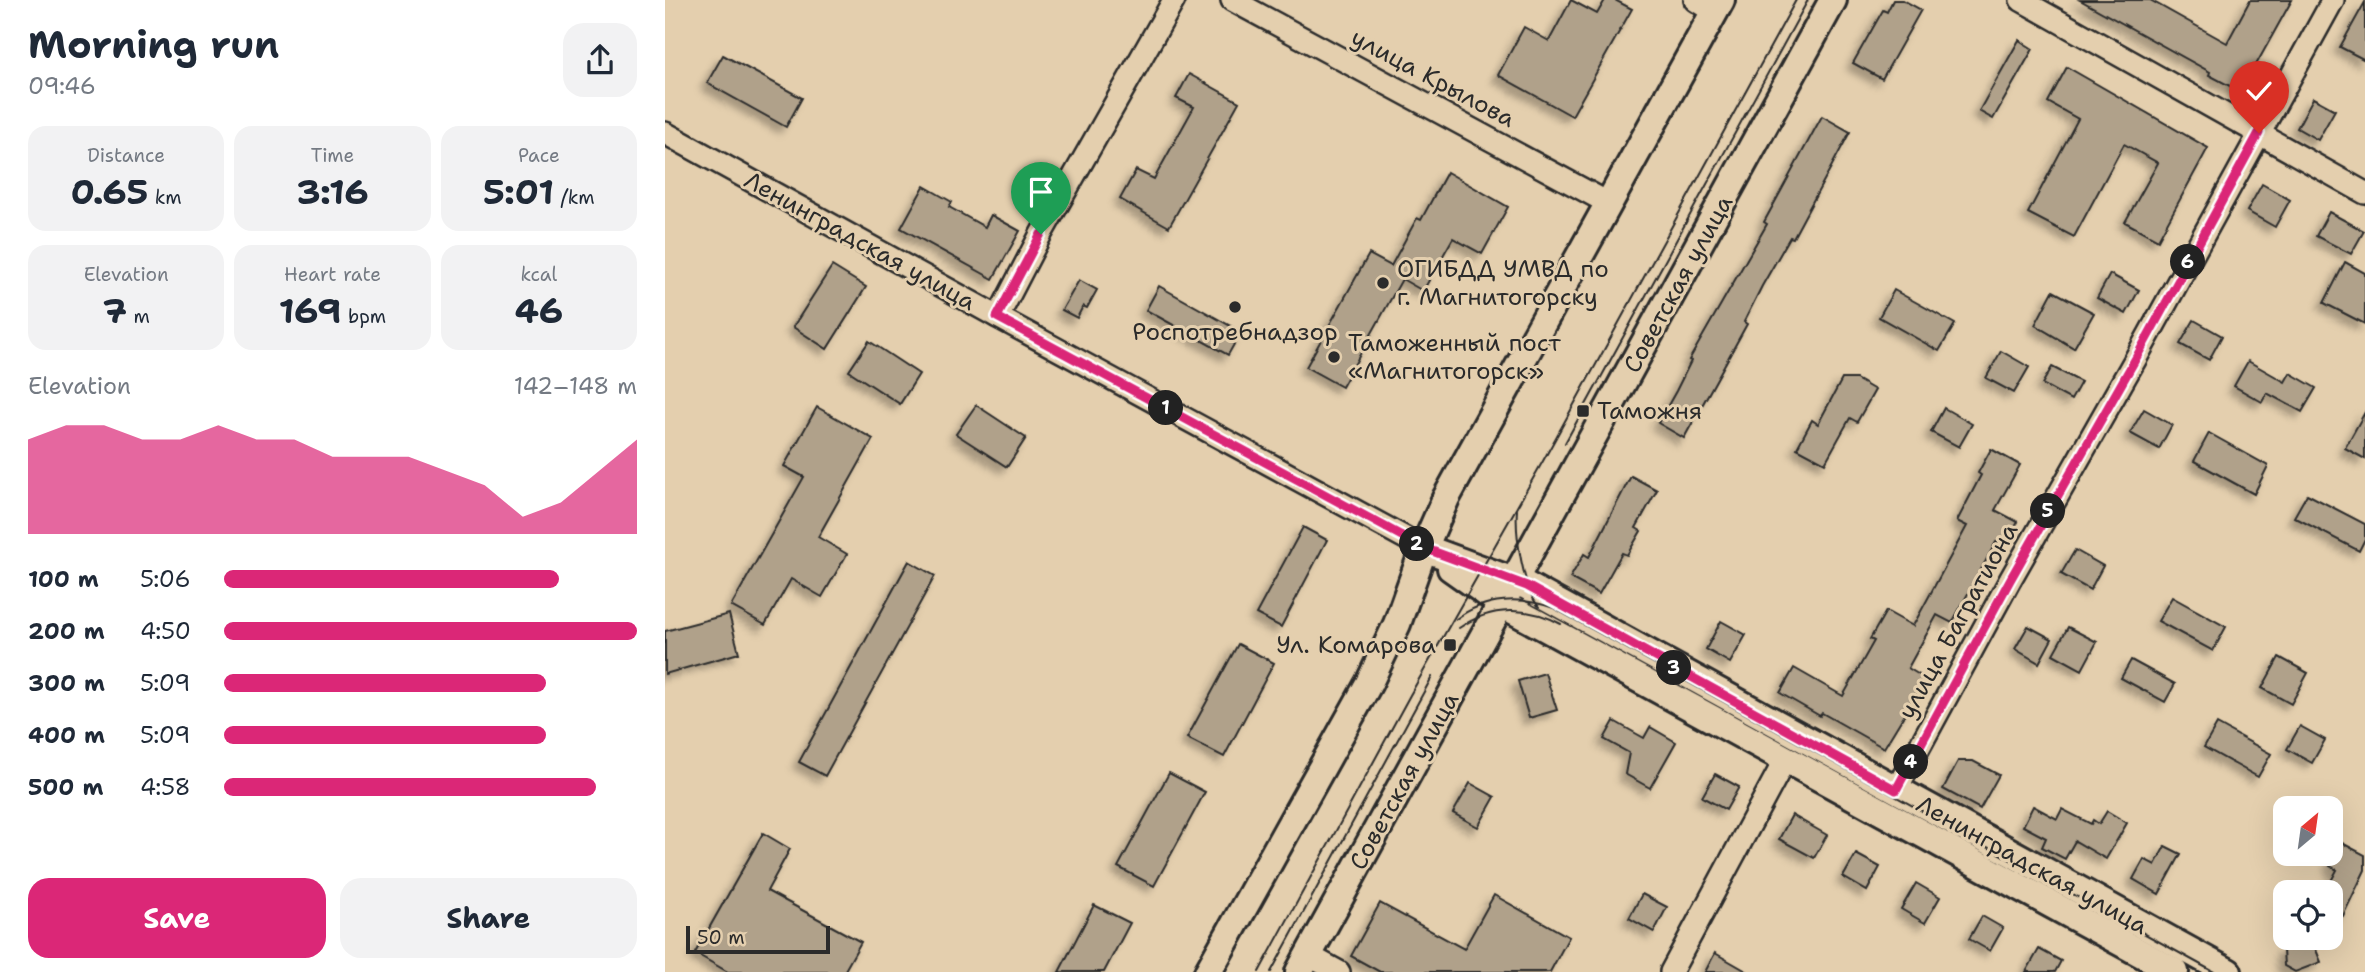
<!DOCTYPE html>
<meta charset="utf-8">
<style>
:root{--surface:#fff;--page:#f2f2f3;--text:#1f2937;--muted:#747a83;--accent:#db2777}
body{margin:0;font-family:"Shantell Sans",sans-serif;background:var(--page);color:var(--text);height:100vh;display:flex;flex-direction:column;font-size:26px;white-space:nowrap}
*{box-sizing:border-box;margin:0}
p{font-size:23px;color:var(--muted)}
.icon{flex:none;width:38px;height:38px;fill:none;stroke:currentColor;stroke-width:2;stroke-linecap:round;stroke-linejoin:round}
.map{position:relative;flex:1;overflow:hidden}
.side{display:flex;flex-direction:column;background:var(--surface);width:665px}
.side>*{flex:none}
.needle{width:46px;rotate:29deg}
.fabs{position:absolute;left:1608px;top:796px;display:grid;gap:14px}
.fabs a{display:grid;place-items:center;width:70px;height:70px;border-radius:14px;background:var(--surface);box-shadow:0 7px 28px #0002;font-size:35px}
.scale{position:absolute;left:21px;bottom:18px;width:144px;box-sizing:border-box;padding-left:7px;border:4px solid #2b2b2b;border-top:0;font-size:19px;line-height:24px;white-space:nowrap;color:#2b2b2b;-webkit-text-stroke:5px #e4cfae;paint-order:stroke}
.pin{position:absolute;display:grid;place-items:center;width:60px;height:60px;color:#fff;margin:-72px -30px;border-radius:50% 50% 50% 0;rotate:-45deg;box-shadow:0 0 7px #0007}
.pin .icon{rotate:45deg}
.km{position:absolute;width:35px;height:35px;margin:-18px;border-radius:50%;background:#222;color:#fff;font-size:19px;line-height:35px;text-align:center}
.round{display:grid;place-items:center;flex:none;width:74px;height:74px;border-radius:21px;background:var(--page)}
.headline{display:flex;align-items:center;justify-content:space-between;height:119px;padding:0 28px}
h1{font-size:38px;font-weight:700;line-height:52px}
.stats{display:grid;grid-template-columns:repeat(3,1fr);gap:10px;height:119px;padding:7px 28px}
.stats div{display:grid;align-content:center;border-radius:18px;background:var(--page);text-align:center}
.stats b{font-size:35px;font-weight:700}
.stats small{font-size:19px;font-weight:400}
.stats p{font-size:19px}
.chart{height:196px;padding:14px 28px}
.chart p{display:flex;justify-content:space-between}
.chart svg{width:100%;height:126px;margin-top:7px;fill:var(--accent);opacity:.7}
.action{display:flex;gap:14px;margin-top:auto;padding:14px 28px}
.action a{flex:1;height:80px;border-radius:21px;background:var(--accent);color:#fff;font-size:28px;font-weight:700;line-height:80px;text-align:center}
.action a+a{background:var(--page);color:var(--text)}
ul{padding:0 28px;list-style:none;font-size:23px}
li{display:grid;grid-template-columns:112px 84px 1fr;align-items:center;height:52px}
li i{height:18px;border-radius:9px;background:var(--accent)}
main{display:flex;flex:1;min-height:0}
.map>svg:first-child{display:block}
</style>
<main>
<section class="side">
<div class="headline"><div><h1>Morning run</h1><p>09:46</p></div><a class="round"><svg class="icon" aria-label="share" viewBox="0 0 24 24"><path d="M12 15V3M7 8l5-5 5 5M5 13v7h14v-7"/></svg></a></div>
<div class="stats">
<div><p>Distance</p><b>0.65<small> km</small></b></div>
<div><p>Time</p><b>3:16</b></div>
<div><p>Pace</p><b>5:01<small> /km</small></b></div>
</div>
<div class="stats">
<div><p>Elevation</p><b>7<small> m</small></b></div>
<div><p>Heart rate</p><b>169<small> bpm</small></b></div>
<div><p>kcal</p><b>46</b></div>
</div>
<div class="chart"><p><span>Elevation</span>142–148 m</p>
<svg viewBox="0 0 160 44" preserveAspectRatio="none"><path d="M0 44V11L10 6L20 6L30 11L40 11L50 6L60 11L70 11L80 17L90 17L100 17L110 22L120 27L130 38L140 33L150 22L160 11V44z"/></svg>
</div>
<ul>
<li><b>100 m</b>5:06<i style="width:81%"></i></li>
<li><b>200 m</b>4:50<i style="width:100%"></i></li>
<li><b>300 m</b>5:09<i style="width:78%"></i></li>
<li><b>400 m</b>5:09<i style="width:78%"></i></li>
<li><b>500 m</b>4:58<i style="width:90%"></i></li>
</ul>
<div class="action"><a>Save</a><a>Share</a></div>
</section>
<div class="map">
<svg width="1700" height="972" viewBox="0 0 1700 972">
<defs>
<filter id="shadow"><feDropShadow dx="-6" dy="6" stdDeviation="3.5" flood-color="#0004"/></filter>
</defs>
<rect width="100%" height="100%" fill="#e4cfae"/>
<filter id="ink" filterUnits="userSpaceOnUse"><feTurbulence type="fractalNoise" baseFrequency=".0143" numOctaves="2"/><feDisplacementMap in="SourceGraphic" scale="14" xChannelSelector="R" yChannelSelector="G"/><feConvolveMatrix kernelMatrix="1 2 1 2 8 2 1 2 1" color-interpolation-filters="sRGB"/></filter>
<g filter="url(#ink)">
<g fill="#b0a18a" stroke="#2b2b2b" stroke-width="2" filter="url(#shadow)">
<path d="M 906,0 L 932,14 L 940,0 L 950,0 L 967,9 L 907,116 L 833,75 L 859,27 L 884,41 Z"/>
<path d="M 1228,0 L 1238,0 L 1256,10 L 1217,79 L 1188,63 L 1218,10 L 1222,12 Z"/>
<path d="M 1415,0 L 1485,0 L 1562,43 L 1585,0 L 1627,0 L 1576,92 L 1544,75 L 1545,72 Z"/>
<path d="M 1700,2 L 1700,60 L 1675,47 Z"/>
<path d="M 1354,40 L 1368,49 L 1328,119 L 1314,111 Z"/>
<path d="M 58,55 L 137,98 L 121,127 L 42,83 Z"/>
<path d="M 1402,67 L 1543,148 L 1493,240 L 1460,222 L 1493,163 L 1459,144 L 1409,237 L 1363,213 L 1413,119 L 1383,102 Z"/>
<path d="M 524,74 L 574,102 L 504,227 L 455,199 L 471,170 L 489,179 L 529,107 L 511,98 Z"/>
<path d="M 1648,98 L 1670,110 L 1653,140 L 1632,128 Z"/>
<path d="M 1157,116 L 1185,132 L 1128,238 L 1125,237 L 1097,286 L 1079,322 L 1082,324 L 1019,438 L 993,423 L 1011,391 L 1026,361 L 1024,360 L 1102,224 L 1099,222 Z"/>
<path d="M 782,172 L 843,207 L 817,254 L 788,238 L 758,291 L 737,279 L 677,387 L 641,367 L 704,254 L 726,266 L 752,218 L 756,220 Z"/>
<path d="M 1597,184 L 1625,200 L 1610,227 L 1582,211 Z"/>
<path d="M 259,186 L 287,202 L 284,207 L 320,227 L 326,215 L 355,231 L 328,279 L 236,228 Z"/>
<path d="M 1664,212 L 1699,231 L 1686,254 L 1651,236 Z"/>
<path d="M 1680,262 L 1700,273 L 1700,324 L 1659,303 Z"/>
<path d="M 167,266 L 201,287 L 162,349 L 128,327 Z"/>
<path d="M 1445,274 L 1474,290 L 1461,314 L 1432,298 Z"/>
<path d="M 414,280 L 432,290 L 422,308 L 418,306 L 412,318 L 397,310 Z"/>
<path d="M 494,286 L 576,332 L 563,355 L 481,310 Z"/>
<path d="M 1229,290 L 1290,324 L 1274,351 L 1214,317 Z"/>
<path d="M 1388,291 L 1429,313 L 1409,348 L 1370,325 Z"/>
<path d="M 1529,320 L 1557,336 L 1544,360 L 1515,344 Z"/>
<path d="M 204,341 L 254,374 L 235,404 L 184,371 Z"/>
<path d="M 1336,351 L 1364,367 L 1349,393 L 1321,378 Z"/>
<path d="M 1583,361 L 1620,382 L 1625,373 L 1651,388 L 1637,412 L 1602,393 L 1597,402 L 1569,386 Z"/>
<path d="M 1387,367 L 1416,382 L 1406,400 L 1377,384 Z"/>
<path d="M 1177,379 L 1191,379 L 1210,390 L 1192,422 L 1185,418 L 1160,463 L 1132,448 L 1147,420 L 1153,424 Z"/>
<path d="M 311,405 L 361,438 L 342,467 L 291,434 Z"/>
<path d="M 152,407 L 208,439 L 153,537 L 182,554 L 157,597 L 126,579 L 100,625 L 66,606 L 139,477 L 119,466 Z"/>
<path d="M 1279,408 L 1307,424 L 1294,447 L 1266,432 Z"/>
<path d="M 1479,409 L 1507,425 L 1494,449 L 1465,433 Z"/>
<path d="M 1700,412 L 1700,459 L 1680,448 Z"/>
<path d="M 1544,433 L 1603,466 L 1589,494 L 1529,461 Z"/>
<path d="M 1326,449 L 1355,465 L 1330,510 L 1353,522 L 1339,546 L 1331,542 L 1287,623 L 1272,615 L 1243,668 L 1261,679 L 1219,748 L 1157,713 L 1155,716 L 1115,693 L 1129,668 L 1178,696 L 1209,641 L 1205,639 L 1221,611 L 1248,626 L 1302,526 L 1292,521 L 1316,475 L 1313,473 Z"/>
<path d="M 966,476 L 992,490 L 971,528 L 976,531 L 962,555 L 957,553 L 934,594 L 905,578 L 919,554 L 924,557 Z"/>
<path d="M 1642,494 L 1700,524 L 1700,539 L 1694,551 L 1629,517 Z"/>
<path d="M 638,527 L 662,540 L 616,627 L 591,614 Z"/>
<path d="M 1410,550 L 1438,566 L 1425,590 L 1396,574 Z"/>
<path d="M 244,561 L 270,576 L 160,776 L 134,762 Z"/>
<path d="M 1507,597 L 1561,627 L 1548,651 L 1493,621 Z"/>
<path d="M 64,614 L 74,653 L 0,674 L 0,631 Z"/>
<path d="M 1056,621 L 1081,635 L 1065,663 L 1041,649 Z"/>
<path d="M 1363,626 L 1387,639 L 1374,663 L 1350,649 Z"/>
<path d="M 1403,627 L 1432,642 L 1417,670 L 1388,654 Z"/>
<path d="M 573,644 L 609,663 L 559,757 L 522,738 Z"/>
<path d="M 1614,657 L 1643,673 L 1626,704 L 1597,688 Z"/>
<path d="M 1466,660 L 1510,684 L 1500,702 L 1456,678 Z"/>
<path d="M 880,673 L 892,710 L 864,718 L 853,681 Z"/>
<path d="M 949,721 L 979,738 L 985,727 L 1011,742 L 985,788 L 960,774 L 964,753 L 939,739 Z"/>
<path d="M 1552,724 L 1606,754 L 1593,777 L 1539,747 Z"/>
<path d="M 1635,726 L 1660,740 L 1647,763 L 1622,749 Z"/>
<path d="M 1293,761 L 1308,761 L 1334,775 L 1315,809 L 1278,789 Z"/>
<path d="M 504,773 L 540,792 L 489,886 L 453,867 Z"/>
<path d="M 1050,774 L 1074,787 L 1061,810 L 1037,797 Z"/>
<path d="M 805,783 L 830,797 L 813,827 L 788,813 Z"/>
<path d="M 1368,806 L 1392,819 L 1397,809 L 1426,824 L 1428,820 L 1434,824 L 1442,811 L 1462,823 L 1441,859 L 1410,841 L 1400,859 L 1377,847 L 1381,838 L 1358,826 Z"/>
<path d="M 1127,815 L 1162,835 L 1149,858 L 1114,839 Z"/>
<path d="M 98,833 L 125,849 L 102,891 L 196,942 L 179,972 L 63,972 L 30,953 Z"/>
<path d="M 1677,843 L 1700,855 L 1700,870 L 1678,916 L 1666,910 L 1666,892 L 1660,892 L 1672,870 L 1665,866 Z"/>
<path d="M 1500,846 L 1516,854 L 1494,894 L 1468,879 L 1479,859 L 1490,865 Z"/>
<path d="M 1191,854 L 1215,867 L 1202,891 L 1178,877 Z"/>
<path d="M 1251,883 L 1275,897 L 1260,923 L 1236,909 Z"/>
<path d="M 977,894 L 1002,907 L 989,932 L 964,918 Z"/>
<path d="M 829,895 L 904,937 L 885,972 L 715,972 L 686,956 L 715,903 L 799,949 Z"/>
<path d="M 429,905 L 465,923 L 439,972 L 394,972 Z"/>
<path d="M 1317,916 L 1338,928 L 1325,951 L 1304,939 Z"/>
<path d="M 1647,940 L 1656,962 L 1630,972 L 1619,966 L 1618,950 Z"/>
<path d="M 1374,949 L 1396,961 L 1390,972 L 1361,972 Z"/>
<path d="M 1050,953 L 1083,972 L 1040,972 Z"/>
</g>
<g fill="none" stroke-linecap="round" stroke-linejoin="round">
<defs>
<g id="minor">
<path d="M 567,0 L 943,203"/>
<path d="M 1030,0 L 1049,12"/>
<path d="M 1356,0 L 1700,193"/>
<path d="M 0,133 L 333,317 L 759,548"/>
<path d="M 333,317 L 376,234 L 509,0"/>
<path d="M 1231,790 L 1345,580 L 1471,358 L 1668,0"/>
<path d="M 643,955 L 674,972"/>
<path d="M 1006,972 L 1121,758"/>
</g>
<g id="major">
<path d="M 759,548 L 862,586 L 1563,972"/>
<path d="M 786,568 L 837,604 L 1510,972"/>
<path d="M 543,972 L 704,683 L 732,624 L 759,548 L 781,498 L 1056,0"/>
<path d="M 634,972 L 1168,0"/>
</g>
</defs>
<use href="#minor" stroke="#2b2b2b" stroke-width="26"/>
<use href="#major" stroke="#2b2b2b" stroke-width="32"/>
<use href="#minor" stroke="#e4cfae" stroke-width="21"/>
<use href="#major" stroke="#e4cfae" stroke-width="26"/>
<g stroke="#2b2b2b" stroke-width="2">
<path d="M 900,443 L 1143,0"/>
<path d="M 852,510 C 850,534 858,589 874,607"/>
<path d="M 791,619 C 820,597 856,596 889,608 L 1549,972"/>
<path d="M 794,628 C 826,606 863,606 896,624"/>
<path d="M 594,972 L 745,695 L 878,461 L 1131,0"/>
<path d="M 606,972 L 767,677"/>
</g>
</g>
</g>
<g fill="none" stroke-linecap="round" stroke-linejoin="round" filter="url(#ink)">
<defs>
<path id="route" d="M 376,234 L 332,317 L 759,548 L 862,586 L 1231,790 L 1345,580 L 1471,358 L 1594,133"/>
</defs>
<use href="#route" stroke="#fff" stroke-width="14"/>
<use href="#route" stroke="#db2777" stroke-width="9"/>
</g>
<g fill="#2b2b2b" stroke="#e4cfae" stroke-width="2.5">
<circle cx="718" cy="283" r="7"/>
<circle cx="570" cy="307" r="7"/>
<circle cx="669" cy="357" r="7"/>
<rect x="911" y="404" width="14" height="14" rx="3.5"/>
<rect x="778" y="638" width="14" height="14" rx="3.5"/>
</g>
<g text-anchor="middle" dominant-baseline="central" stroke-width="6" stroke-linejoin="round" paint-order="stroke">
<g font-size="24" fill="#2b2b2b" stroke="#e4cfae">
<text transform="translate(768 78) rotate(28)">улица Крылова</text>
<text transform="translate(195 241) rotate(29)">Ленинградская улица</text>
<text transform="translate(1013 284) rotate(-61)">Советская улица</text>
<text transform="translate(1293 621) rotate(-61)">улица Багратиона</text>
<text transform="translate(739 781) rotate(-61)">Советская улица</text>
<text transform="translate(1367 865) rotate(29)">Ленинградская улица</text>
</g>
<g font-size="24" fill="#2b2b2b" stroke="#e4cfae" text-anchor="start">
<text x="732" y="269">ОГИБДД УМВД по<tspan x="732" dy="28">г. Магнитогорску</tspan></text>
<text x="570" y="332" text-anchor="middle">Роспотребнадзор</text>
<text x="683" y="343">Таможенный пост<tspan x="683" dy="28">«Магнитогорск»</tspan></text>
<text x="932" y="411">Таможня</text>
<text x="771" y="645" text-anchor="end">Ул. Комарова</text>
</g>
</g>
</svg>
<div class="fabs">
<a><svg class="needle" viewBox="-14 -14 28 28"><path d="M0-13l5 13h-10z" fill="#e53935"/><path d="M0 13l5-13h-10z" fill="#747a83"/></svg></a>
<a><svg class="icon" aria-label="locate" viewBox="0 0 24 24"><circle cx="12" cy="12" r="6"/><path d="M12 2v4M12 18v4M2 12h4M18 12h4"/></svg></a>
</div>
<div class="scale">50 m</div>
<div class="pin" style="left:376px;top:234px;background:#1e9e55"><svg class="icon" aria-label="arrive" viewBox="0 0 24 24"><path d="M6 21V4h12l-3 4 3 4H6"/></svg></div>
<div class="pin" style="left:1594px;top:133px;background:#d93025"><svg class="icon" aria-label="check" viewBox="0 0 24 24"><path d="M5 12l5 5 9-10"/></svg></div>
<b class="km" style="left:501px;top:408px">1</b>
<b class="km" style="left:752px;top:544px">2</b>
<b class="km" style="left:1009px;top:668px">3</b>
<b class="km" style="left:1246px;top:762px">4</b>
<b class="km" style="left:1383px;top:511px">5</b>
<b class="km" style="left:1523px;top:262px">6</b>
</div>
</main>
